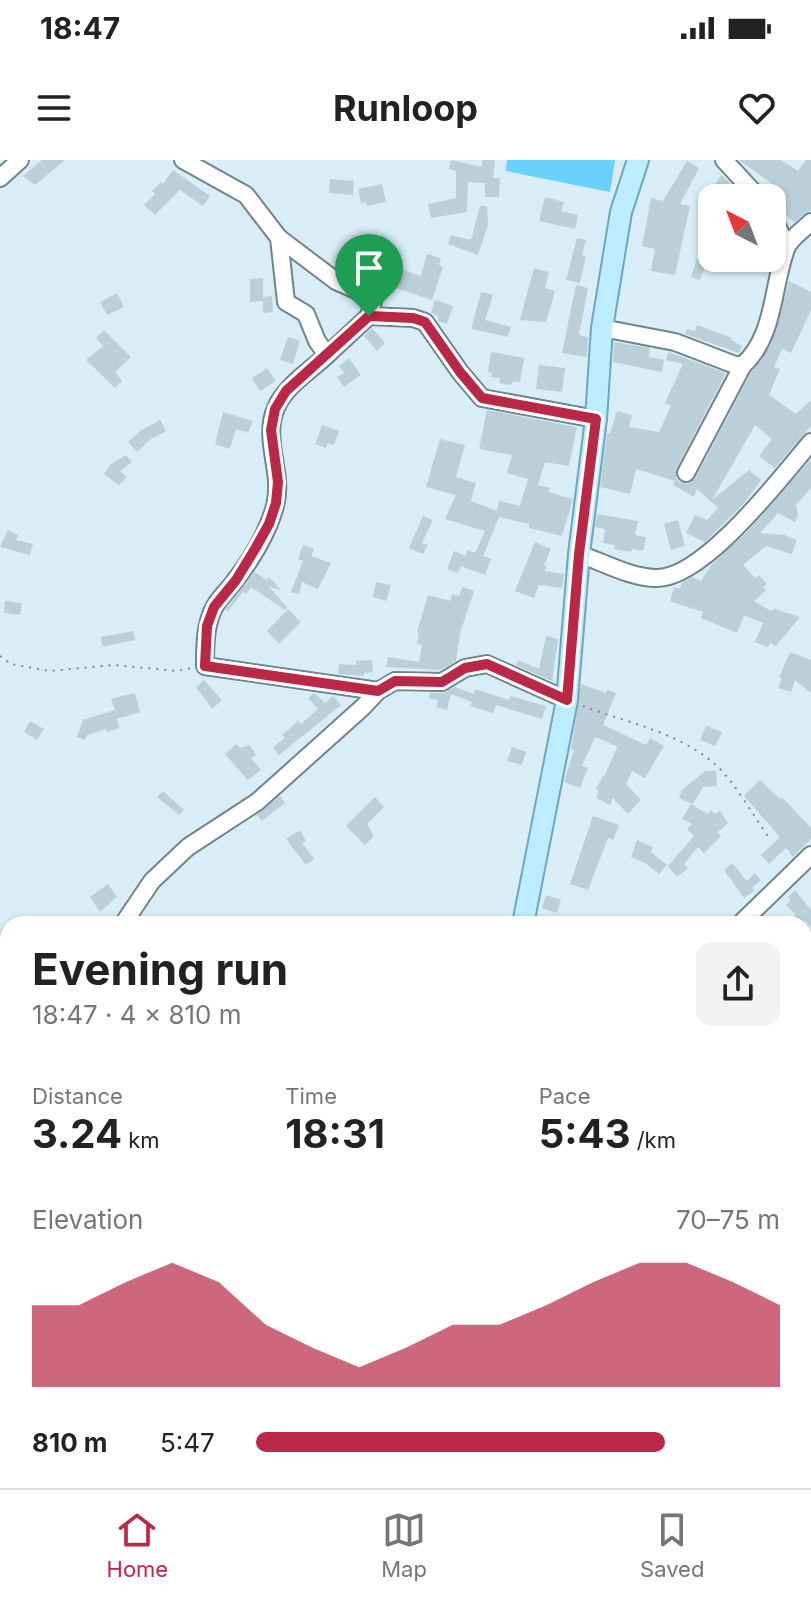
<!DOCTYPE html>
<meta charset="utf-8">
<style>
:root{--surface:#fff;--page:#f2f2f2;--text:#222;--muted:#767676;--line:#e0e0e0;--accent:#b92846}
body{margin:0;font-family:Inter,sans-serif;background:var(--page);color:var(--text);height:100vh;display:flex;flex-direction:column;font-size:30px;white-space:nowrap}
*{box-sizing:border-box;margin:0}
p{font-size:26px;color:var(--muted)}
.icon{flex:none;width:44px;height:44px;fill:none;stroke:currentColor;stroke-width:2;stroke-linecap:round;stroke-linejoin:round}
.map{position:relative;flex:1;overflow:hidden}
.details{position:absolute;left:0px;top:756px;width:812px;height:572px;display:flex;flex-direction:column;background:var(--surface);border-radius:24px 24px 0 0;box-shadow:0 2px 6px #0004}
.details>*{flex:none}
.needle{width:52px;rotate:318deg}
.tools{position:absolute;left:698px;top:24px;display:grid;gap:16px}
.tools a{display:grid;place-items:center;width:88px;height:88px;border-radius:16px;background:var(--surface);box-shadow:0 2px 6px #0004;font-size:40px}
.pin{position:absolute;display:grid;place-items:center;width:68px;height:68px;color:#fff;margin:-82px -34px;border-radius:50% 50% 50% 0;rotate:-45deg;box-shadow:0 0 8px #0007}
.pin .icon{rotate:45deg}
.round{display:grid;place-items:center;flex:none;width:84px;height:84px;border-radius:16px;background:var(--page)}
.overview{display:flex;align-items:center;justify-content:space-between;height:136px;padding:0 32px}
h1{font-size:44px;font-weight:700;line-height:60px}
.figures{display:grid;grid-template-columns:repeat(3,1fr);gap:12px;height:136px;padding:8px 32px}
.figures div{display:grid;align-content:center}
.figures b{font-size:40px;font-weight:700}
.figures small{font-size:22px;font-weight:400}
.figures p{font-size:22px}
.chart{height:224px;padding:16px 32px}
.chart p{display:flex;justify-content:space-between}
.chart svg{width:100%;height:144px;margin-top:8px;fill:var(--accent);opacity:.7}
ul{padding:0 32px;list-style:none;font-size:26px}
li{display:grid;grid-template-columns:128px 96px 1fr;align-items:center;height:60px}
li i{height:20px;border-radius:10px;background:var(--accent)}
.status{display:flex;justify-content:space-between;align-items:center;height:56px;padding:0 40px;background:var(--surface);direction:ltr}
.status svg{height:22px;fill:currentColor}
header{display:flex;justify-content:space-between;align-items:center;height:104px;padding:0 32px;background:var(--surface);font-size:36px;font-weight:700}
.dock{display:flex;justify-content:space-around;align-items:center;height:112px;border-top:2px solid var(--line);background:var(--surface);font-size:22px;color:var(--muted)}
.dock a{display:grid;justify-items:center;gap:4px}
.dock .on{color:var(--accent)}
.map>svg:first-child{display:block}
</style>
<div class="status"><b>18:47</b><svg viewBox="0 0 49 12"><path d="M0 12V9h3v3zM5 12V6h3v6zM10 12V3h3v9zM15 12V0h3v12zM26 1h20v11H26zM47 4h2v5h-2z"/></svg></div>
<header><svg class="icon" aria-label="menu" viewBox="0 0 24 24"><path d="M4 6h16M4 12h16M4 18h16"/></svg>Runloop<svg class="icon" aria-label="heart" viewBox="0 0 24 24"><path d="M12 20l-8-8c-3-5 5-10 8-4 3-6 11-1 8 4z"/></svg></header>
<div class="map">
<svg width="811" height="1328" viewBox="0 0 811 1328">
<rect width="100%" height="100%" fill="#d8edf6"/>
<path fill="#68d2fa" d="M 507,0 L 615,0 L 610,32 L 506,11 Z"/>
<g fill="#bbcfd8">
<path d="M 42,0 L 65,0 L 35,25 L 23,16 Z"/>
<path d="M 451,0 L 482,7 L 482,0 L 495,0 L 493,18 L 500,18 L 499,37 L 485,37 L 485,23 L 468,22 L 467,52 L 431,58 L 428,44 L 456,38 L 456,11 L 449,9 Z"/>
<path d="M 739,0 L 781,0 L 798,11 L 806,0 L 811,0 L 811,50 L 795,62 L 791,60 L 777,44 L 785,33 Z"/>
<path d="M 687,1 L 699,8 L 680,44 L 690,46 L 675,115 L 651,111 L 655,89 L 642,86 L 651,38 L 663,41 Z"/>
<path d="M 173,10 L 210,36 L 203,46 L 180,30 L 155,55 L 144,45 L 155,34 L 152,31 L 161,22 L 163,24 Z"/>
<path d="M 721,15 L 736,29 L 731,38 L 707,38 Z"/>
<path d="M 330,19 L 354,21 L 353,35 L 329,33 Z"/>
<path d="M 382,24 L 386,42 L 367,46 L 366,42 L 361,43 L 358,29 Z"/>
<path d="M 545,37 L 564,42 L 561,51 L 578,55 L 575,69 L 539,61 Z"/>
<path d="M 480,46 L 487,46 L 488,65 L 478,95 L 448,84 L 451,75 L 471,80 Z"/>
<path d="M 577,78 L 586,80 L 582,95 L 586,96 L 580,123 L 566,120 Z"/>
<path d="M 427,94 L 441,98 L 439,105 L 443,107 L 432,140 L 384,124 L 390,106 L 421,116 Z"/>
<path d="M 697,98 L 707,101 L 700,120 L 691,117 Z"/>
<path d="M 534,108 L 549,112 L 545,128 L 555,131 L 546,162 L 520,160 Z"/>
<path d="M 263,118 L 263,137 L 272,136 L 273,152 L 263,153 L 263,141 L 250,142 L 250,119 Z"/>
<path d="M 789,121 L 811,132 L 811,150 L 791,193 L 782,189 L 774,207 L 780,209 L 769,235 L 796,254 L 811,240 L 811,266 L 775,308 L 759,296 L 772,279 L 755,265 L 712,340 L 749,310 L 761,320 L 745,342 L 705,382 L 686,373 L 695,355 L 707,360 L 718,348 L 697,329 L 694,337 L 673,325 L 675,321 L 636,309 L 630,334 L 600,327 L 607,274 L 610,273 L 617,251 L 632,255 L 629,267 L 659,272 L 671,246 L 665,243 L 683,204 L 666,200 L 668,192 L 726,213 L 676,309 L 676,318 L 680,322 L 687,324 L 695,319 L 752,211 L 771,184 Z"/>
<path d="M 576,125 L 588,128 L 579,175 L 588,177 L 587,197 L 562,193 Z"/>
<path d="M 481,132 L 493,135 L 485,160 L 511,167 L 508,177 L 471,169 Z"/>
<path d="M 117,133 L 124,147 L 107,155 L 100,142 Z"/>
<path d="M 435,140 L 453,146 L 447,164 L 438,161 L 438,156 L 431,153 Z"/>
<path d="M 697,165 L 732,178 L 731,180 L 742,186 L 739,193 L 685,174 L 687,169 L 695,171 Z"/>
<path d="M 372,168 L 385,183 L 377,191 L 364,176 Z"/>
<path d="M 104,170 L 131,197 L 115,212 L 122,221 L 115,228 L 86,200 L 103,186 L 96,178 Z"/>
<path d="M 288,177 L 300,181 L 293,204 L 280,200 Z"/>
<path d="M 614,182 L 650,188 L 649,197 L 664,200 L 662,212 L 613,202 Z"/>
<path d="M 491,192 L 524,198 L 520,222 L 514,221 L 510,225 L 499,223 L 500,218 L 491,217 L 492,213 L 488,212 Z"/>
<path d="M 349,198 L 361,215 L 344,227 L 337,217 L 344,213 L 339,206 Z"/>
<path d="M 539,205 L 565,208 L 562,232 L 536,229 Z"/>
<path d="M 267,208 L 276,221 L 260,231 L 252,218 Z"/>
<path d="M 487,250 L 577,267 L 569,306 L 545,302 L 538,325 L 550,328 L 549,332 L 573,339 L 562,376 L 529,368 L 529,364 L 499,357 L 483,396 L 491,399 L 485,415 L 461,406 L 458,413 L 447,409 L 454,391 L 465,396 L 468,390 L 475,393 L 485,371 L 445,359 L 456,335 L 426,327 L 440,279 L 465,285 L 456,317 L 476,323 L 471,341 L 497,351 L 499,341 L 520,346 L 528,319 L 507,313 L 512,295 L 479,289 Z"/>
<path d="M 223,252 L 253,261 L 248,273 L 236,269 L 230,289 L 215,284 Z"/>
<path d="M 160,260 L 166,271 L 151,279 L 137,292 L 128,282 L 140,271 Z"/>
<path d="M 322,265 L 339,271 L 334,285 L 328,283 L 326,288 L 315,284 Z"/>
<path d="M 126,295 L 132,302 L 120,311 L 127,317 L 119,325 L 104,314 L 111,304 Z"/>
<path d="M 811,299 L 811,328 L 796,345 L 798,356 L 795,362 L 778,353 L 760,373 L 785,375 L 797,380 L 792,394 L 766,386 L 743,405 L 755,418 L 759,415 L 767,424 L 763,427 L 766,430 L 754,441 L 771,451 L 774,449 L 800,457 L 776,486 L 770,483 L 768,487 L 755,482 L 763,463 L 744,455 L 737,473 L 701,458 L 703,452 L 670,441 L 674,428 L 680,428 L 682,423 L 692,417 L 701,421 L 712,404 L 748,371 Z"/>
<path d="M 597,354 L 638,361 L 635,375 L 646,377 L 643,391 L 632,389 L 631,392 L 614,389 L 615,385 L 603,383 L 605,369 L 595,367 Z"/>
<path d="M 423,356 L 433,360 L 422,383 L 428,385 L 423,394 L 409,388 Z"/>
<path d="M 678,360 L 685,386 L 671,390 L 664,364 Z"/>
<path d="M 8,370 L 18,375 L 16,380 L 33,384 L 30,395 L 0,387 Z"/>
<path d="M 535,382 L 551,389 L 544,405 L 547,406 L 544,411 L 564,414 L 562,428 L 539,425 L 534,438 L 515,431 Z"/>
<path d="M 303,385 L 314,389 L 311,396 L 331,403 L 318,429 L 302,422 L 299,434 L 291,432 L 303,401 L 298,399 Z"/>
<path d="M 255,412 L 266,420 L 269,417 L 281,430 L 269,427 L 287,447 L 285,450 L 251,427 L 246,434 L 243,432 L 227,452 L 226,449 Z"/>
<path d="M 376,422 L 391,425 L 386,441 L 373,437 Z"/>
<path d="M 462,427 L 474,431 L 460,473 L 456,501 L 440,510 L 386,507 L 388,497 L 419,502 L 422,485 L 417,484 L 419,473 L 417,472 L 428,435 L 450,441 L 452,434 L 459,436 Z"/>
<path d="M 5,441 L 22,443 L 20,455 L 4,453 Z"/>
<path d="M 288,449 L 301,462 L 279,484 L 267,471 Z"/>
<path d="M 133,471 L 135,480 L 102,487 L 101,477 Z"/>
<path d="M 546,476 L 558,479 L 552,521 L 516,505 L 518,500 L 539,509 Z"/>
<path d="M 790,492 L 811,500 L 811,533 L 795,520 L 791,532 L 778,528 L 782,518 L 779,518 Z"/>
<path d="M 372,500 L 373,512 L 364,513 L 364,516 L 338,514 L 339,504 L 356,505 L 356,501 Z"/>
<path d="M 204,520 L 222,540 L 212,549 L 196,527 Z"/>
<path d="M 581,524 L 606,533 L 607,530 L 616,533 L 603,565 L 646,585 L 650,578 L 664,586 L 645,618 L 632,611 L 626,624 L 641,640 L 628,654 L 613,638 L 610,645 L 596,638 L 599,631 L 596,629 L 603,616 L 604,617 L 617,588 L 616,586 L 595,577 L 582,606 L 588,608 L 580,628 L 564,622 L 574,590 L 571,589 Z"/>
<path d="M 455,527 L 474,534 L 475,529 L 509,540 L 510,536 L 546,546 L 542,559 L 496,545 L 493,553 L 470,546 L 472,542 L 451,534 L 447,550 L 436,547 L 438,540 L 429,538 L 430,533 L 443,533 Z"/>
<path d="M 135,533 L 140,552 L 117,559 L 119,568 L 107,572 L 106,569 L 87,575 L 85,580 L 77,577 L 83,560 L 115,550 L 111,539 Z"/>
<path d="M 314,533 L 325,543 L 333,536 L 341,545 L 279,595 L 273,587 L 285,578 L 282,575 L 298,561 L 301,564 L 318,549 L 308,538 Z"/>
<path d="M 30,561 L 44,569 L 37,580 L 24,572 Z"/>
<path d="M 706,566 L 722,572 L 715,586 L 700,580 Z"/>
<path d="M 236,584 L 240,588 L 250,585 L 256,595 L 251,598 L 261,610 L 248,620 L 225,594 Z"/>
<path d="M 512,587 L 526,592 L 522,605 L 507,601 Z"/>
<path d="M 705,611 L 716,611 L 717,626 L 703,627 L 693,644 L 679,638 L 682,630 Z"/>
<path d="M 760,620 L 780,639 L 782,637 L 811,668 L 811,679 L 793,697 L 786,688 L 769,704 L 761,695 L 780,677 L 744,636 Z"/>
<path d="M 163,631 L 184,650 L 179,655 L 157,637 Z"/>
<path d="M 280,636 L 285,643 L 262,661 L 257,655 Z"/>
<path d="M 375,637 L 384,647 L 367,664 L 374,676 L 365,685 L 346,666 Z"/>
<path d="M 691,644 L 708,654 L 711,650 L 715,654 L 720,651 L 728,663 L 718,672 L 721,676 L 704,693 L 698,687 L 684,704 L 688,708 L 677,717 L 668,706 L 694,676 L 687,669 L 692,664 L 682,659 Z"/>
<path d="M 593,656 L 619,665 L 613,680 L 608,678 L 588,730 L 570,724 Z"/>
<path d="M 300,670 L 306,681 L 302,683 L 314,699 L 306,705 L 286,679 Z"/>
<path d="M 637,680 L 653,687 L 651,692 L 667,705 L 659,714 L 645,703 L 631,697 Z"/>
<path d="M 732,703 L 747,721 L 755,713 L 761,720 L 752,728 L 754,731 L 744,738 L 724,710 Z"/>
<path d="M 108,724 L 117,737 L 100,752 L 90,737 Z"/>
<path d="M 795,730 L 811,750 L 811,767 L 805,760 L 800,764 L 787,764 L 796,755 L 786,745 L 791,740 L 788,737 Z"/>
<path d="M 546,735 L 561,740 L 557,753 L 542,748 Z"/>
</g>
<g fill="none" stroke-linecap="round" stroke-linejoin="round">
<defs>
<g id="minor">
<path d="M 183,0 L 246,35 L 279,78 L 286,142 L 306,154 L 317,181 L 327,195 C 310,211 285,226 276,248 C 262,280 284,312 275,346 C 268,372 251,400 234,422 C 228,430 220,437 215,446 C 205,463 205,487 205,506 L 378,531"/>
<path d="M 724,0 L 759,38"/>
<path d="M 0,18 L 20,0"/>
<path d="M 772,54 L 786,86"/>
<path d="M 279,78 L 336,121 L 374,138 L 369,156 L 327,195"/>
<path d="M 369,156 L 413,158 L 425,162 L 460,212 L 482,238 L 596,259"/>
<path d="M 602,168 L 675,182 L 735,205 L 743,205 C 775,176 772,127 786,89 C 789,79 803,70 811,62"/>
<path d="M 686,313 L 743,205"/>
<path d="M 579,394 C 603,402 631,418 656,418 C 703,420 782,316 811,282"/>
<path d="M 123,764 L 152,721 L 188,687 L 257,642 L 363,547 L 378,531 L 395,521 L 442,522 L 465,508 L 487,504 L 567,540"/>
<path d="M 740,764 L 811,695"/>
<path d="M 0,832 L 8,833"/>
<path d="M 0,876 L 8,869"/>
<path d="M 443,1320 L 448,1328"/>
</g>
<g id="major">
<path d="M 523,764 L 567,540 L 579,394 L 596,259 L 602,168 L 621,52 L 638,0"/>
<path d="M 388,1328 L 391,1320"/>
</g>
</defs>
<use href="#minor" stroke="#71848c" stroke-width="20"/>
<use href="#major" stroke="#70a5bb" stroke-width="24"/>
<g stroke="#7d8b91" stroke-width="2" stroke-dasharray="2 6" stroke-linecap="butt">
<path d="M 0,496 L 11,504 L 49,511 L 113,505 L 177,511 L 192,508"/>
<path d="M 583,546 C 628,563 682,573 718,607 C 735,623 755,658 769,678"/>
</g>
<use href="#minor" stroke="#fff" stroke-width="16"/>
<use href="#major" stroke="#beecff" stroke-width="20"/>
</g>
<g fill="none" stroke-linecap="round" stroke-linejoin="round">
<defs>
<path id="route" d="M 369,156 L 413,158 L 425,162 L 460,212 L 482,238 L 596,259 L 579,394 L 567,540 L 487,504 L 465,508 L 442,522 L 395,521 L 378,531 L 205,506 L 207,466 L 214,447 L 236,420 L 255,389 L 269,364 L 276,343 L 278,322 L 271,270 L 275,249 L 286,231 Z"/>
</defs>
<use href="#route" stroke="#fff" stroke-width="16"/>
<use href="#route" stroke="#b92846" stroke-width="10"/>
</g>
</svg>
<div class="tools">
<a><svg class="needle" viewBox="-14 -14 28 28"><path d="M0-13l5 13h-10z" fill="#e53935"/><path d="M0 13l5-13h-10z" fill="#767676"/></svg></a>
</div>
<div class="pin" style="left:369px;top:156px;background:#1e9e55"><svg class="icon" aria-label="arrive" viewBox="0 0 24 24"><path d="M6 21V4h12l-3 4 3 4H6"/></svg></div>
<section class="details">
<div class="overview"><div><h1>Evening run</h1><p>18:47 · 4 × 810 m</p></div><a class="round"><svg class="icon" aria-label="share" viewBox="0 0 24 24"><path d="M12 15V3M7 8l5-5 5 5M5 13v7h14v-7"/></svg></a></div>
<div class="figures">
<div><p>Distance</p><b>3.24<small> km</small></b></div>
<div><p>Time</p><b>18:31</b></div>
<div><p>Pace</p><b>5:43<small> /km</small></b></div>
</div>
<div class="chart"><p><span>Elevation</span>70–75 m</p>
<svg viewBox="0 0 160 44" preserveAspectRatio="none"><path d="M0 44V19L10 19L20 12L30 6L40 12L50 25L60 32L70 38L80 32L90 25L100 25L110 19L120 12L130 6L140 6L150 12L160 19V44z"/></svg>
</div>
<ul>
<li><b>810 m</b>5:47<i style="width:78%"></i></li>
</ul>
</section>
</div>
<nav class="dock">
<a class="on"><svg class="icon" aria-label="home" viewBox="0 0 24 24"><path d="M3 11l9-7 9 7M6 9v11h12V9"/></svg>Home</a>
<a><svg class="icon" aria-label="map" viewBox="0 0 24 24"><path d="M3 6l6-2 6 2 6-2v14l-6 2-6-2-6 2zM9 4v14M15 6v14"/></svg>Map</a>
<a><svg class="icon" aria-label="saved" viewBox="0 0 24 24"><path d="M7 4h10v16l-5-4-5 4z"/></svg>Saved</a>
</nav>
